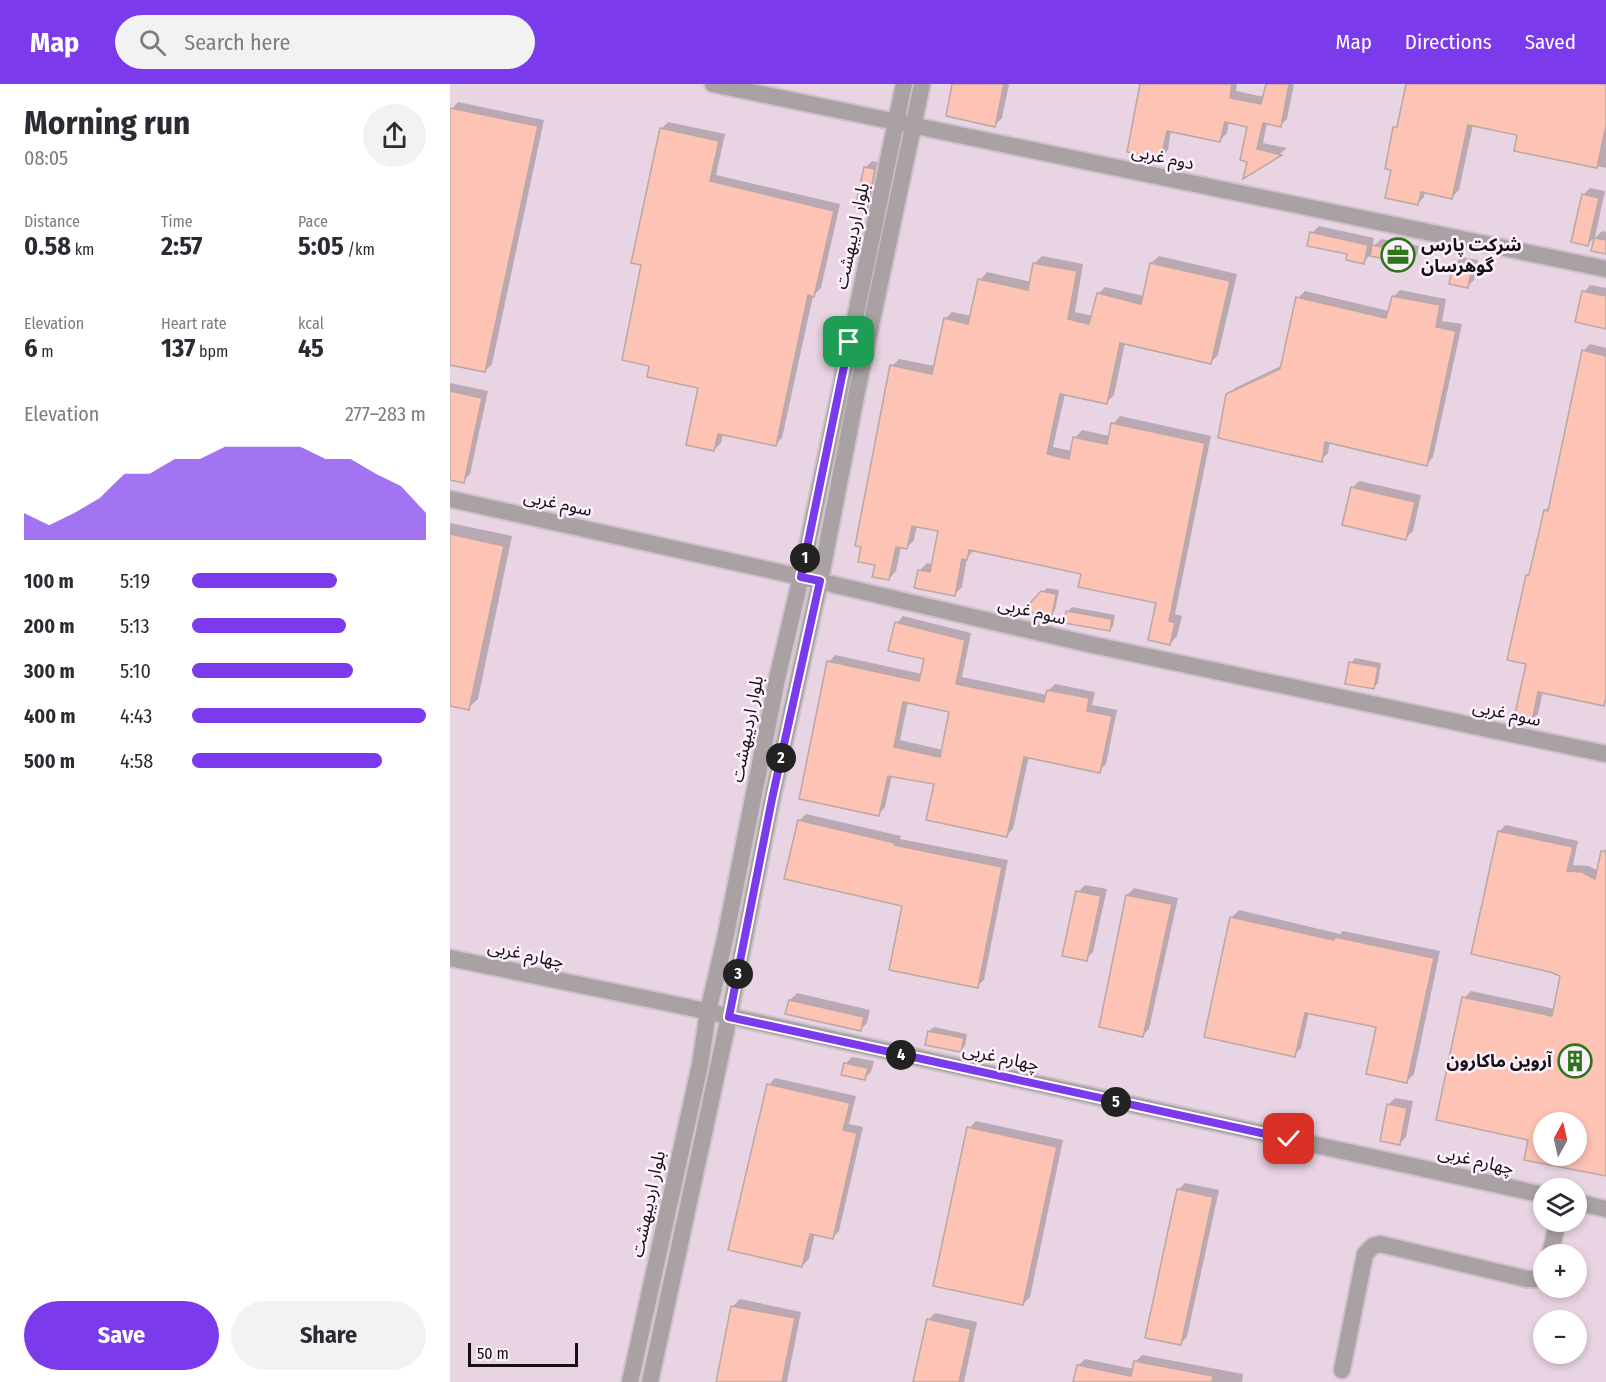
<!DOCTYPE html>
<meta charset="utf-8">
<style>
:root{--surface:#fff;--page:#f2f2f3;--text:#2b2b33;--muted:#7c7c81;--accent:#7c3aed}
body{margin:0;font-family:"Fira Sans Condensed","Noto Sans Arabic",sans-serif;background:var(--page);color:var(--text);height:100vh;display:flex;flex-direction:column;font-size:22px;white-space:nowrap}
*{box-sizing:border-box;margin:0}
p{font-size:20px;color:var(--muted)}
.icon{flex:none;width:33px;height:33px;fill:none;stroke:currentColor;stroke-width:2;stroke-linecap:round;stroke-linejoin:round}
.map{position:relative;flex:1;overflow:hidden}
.details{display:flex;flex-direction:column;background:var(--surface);width:450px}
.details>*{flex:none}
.needle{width:39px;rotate:8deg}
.tools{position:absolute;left:1083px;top:1028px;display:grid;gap:12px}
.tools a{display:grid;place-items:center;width:54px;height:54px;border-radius:50%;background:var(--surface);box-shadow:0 3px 9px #0003;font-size:30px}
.scale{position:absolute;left:18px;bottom:15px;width:110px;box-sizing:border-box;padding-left:6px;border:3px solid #141014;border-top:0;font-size:16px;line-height:21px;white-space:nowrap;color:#141014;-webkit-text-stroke:4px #fef1fd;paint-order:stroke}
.pin{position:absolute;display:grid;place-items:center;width:51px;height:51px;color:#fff;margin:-26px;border-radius:12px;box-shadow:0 3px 9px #0006}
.km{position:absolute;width:30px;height:30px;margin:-15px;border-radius:50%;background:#222;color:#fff;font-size:16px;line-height:30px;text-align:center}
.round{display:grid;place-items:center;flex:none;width:63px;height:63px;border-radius:32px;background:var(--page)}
.overview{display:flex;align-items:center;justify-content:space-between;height:102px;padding:0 24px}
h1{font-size:33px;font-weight:700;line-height:45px}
.metrics{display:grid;grid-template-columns:repeat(3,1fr);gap:9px;height:102px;padding:6px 24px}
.metrics div{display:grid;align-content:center}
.metrics b{font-size:26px;font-weight:700}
.metrics small{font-size:16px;font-weight:400}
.metrics p{font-size:16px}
.chart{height:168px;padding:12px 24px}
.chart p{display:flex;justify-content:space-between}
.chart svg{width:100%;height:108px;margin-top:6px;fill:var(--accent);opacity:.7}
.primary-button{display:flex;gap:12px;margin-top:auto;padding:12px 24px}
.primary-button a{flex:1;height:69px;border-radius:36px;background:var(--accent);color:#fff;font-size:24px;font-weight:700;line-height:69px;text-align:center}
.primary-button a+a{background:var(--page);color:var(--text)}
ul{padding:0 24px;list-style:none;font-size:20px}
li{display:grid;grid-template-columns:96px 72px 1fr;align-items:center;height:45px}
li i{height:15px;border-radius:8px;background:var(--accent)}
header{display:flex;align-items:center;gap:36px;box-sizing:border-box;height:84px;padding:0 30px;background:var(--accent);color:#fff}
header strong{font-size:28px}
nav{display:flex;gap:33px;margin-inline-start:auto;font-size:21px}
.search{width:420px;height:54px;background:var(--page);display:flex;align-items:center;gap:15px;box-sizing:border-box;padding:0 21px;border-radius:33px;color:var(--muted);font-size:22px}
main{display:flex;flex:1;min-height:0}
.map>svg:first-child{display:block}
</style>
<header>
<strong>Map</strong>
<div class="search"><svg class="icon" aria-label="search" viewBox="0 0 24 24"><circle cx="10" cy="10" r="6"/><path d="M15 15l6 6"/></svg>Search here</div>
<nav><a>Map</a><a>Directions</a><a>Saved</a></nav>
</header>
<main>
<section class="details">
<div class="overview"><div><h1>Morning run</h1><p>08:05</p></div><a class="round"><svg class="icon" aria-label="share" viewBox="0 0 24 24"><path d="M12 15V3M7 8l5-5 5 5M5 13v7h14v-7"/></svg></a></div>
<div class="metrics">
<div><p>Distance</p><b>0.58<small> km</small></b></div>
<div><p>Time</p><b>2:57</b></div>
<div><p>Pace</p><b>5:05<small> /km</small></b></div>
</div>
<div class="metrics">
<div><p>Elevation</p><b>6<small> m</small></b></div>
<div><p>Heart rate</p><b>137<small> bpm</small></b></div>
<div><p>kcal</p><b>45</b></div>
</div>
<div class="chart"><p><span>Elevation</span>277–283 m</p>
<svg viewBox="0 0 160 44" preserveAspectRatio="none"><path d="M0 44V33L10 38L20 33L30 27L40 17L50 17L60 11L70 11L80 6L90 6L100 6L110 6L120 11L130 11L140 17L150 22L160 33V44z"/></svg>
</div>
<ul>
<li><b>100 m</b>5:19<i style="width:62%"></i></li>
<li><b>200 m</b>5:13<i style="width:66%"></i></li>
<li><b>300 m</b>5:10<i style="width:69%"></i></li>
<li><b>400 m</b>4:43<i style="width:100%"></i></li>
<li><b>500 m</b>4:58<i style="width:81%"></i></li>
</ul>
<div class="primary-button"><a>Save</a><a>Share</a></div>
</section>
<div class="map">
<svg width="1156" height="1298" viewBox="0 0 1156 1298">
<rect width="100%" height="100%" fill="#f1e4f0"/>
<path fill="#e8d4e3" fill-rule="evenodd" d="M 0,0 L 1156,0 L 1156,1298 L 0,1298 ZM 1094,1038 L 1126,1038 L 1126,1071 L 1094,1071 ZM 1094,1104 L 1126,1104 L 1126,1137 L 1094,1137 ZM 1094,1170 L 1126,1170 L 1126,1203 L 1094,1203 ZM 1094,1236 L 1126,1236 L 1126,1269 L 1094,1269 Z"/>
<g fill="#0003" fill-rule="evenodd">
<path d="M 504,0 L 559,0 L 552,34 L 545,41 Z"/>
<path d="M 692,0 L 787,0 L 786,7 L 814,13 L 817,0 L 844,0 L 837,35 L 830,42 L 817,39 L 813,59 L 837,64 L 831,69 L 795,92 L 798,76 L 799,42 L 779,38 L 777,49 L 770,56 L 721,46 L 718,66 L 711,73 Z"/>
<path d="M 957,0 L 1156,0 L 1156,84 L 1065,65 L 1069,50 L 1023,41 L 1009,106 L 1002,113 L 975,107 L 974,113 L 967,120 L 943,85 L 945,44 L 950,39 Z"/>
<path d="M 8,18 L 94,36 L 42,280 L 35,287 L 0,280 L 0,27 Z"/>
<path d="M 218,38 L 275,50 L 266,91 L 390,120 L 371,204 L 363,212 L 332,354 L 325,361 L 273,350 L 271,359 L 264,366 L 250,303 L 201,281 L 193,180 L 211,45 Z"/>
<path d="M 422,77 L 431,79 L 423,117 L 417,124 L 415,84 Z"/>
<path d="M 1140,104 L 1155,107 L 1145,153 L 1138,160 L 1133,111 Z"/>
<path d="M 869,142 L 924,154 L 922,164 L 931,155 L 969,162 L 967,171 L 960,178 L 920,171 L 913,178 L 862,149 Z"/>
<path d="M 1152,147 L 1156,148 L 1156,169 L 1143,166 L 1145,154 Z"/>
<path d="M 592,172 L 633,180 L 625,228 L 643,232 L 648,210 L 655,203 L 694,212 L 701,179 L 709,172 L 787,190 L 768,271 L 761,278 L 675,259 L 664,311 L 657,318 L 615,310 L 603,363 L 622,367 L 625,354 L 632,346 L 660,352 L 663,340 L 670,332 L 761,352 L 725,530 L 732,532 L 727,552 L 720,560 L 708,518 L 633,488 L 524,466 L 517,474 L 512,503 L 504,511 L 470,486 L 477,479 L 483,480 L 489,446 L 467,442 L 464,456 L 457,464 L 451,463 L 446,487 L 439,495 L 442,282 L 449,275 L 485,282 L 495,235 L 502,228 L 522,232 L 530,196 L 537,188 L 581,198 L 585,179 Z"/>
<path d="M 1011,173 L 1028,176 L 1024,196 L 1017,203 L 1005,180 Z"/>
<path d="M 1140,201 L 1156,204 L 1156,244 L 1127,237 L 1134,208 Z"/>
<path d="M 950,206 L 996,215 L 992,237 L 1012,240 L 983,373 L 977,380 L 880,357 L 878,369 L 871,376 L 778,311 L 785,304 L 833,281 L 848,214 L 855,207 L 939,227 L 943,213 Z"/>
<path d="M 1140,260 L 1156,264 L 1156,618 L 1154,620 L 1093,607 L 1088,630 L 1081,637 L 1078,579 L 1077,491 L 1082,487 L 1095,427 L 1101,420 L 1133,267 Z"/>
<path d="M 0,299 L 38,307 L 20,390 L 13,397 L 0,394 Z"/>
<path d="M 909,397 L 971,411 L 963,447 L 956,454 L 902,404 Z"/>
<path d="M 0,439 L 62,452 L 28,615 L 18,624 L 0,620 Z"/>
<path d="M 597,504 L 609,506 L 605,526 L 601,530 L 583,519 Z"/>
<path d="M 622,523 L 665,531 L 663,542 L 659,546 L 618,528 Z"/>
<path d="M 453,532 L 521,549 L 512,593 L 597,611 L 598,607 L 605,600 L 645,608 L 642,621 L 667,626 L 656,680 L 649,687 L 579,672 L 563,745 L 556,752 L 486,699 L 442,691 L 435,723 L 429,730 L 379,578 L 385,571 L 472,590 L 475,574 L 447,539 ZM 458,618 L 501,627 L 493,666 L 450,656 Z"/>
<path d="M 905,574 L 931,579 L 928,599 L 923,604 L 901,579 Z"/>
<path d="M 356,730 L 451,752 L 450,755 L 558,776 L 534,896 L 527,902 L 454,821 L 349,737 Z"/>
<path d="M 1056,741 L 1128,757 L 1123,781 L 1139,782 L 1148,787 L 1152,768 L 1156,765 L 1155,1090 L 1076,1074 L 1079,1055 L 1014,914 L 1021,907 L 1105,925 L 1111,892 L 1049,747 ZM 1094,1038 L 1126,1038 L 1126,1071 L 1094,1071 Z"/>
<path d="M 635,801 L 657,805 L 643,868 L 636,875 L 628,808 Z"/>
<path d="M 684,804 L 728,814 L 699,945 L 692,952 L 677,811 Z"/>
<path d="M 789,826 L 890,850 L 893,847 L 990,867 L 964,990 L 957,997 L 927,942 L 859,928 L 851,964 L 844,971 L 782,833 Z"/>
<path d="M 347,909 L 420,926 L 417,939 L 410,946 L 340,916 Z"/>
<path d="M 484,943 L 517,950 L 515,962 L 511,966 L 479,947 Z"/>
<path d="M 402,973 L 424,977 L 421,988 L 414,995 L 395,980 Z"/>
<path d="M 325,994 L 406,1012 L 399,1040 L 413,1043 L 389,1147 L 382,1154 L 365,1149 L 359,1175 L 352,1182 L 319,1001 Z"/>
<path d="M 945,1014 L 963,1017 L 956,1053 L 949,1060 L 938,1021 Z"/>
<path d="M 526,1037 L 613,1056 L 580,1213 L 573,1220 L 519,1044 Z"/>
<path d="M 735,1099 L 769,1106 L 737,1253 L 730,1260 L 728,1106 Z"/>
<path d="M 290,1215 L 351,1228 L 337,1298 L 268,1298 L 283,1222 Z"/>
<path d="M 485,1229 L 527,1238 L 514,1298 L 464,1298 L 478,1236 Z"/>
<path d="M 692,1271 L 793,1290 L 792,1298 L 625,1298 L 628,1282 L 635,1275 L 684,1285 L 685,1278 Z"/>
</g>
<g fill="#fdc3b4" stroke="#b9a8a3" stroke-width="1.5" fill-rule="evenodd">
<path d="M 502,0 L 554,0 L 545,43 L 496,32 Z"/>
<path d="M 690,0 L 782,0 L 780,14 L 811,20 L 816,0 L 839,0 L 831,43 L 813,39 L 807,65 L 832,71 L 793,95 L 797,78 L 790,76 L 797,43 L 775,38 L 770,58 L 717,47 L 711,74 L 677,68 Z"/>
<path d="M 956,0 L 1156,0 L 1156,41 L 1147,84 L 1064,67 L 1067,51 L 1018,41 L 1002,115 L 971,108 L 968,121 L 935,114 L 941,86 L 935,85 L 943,43 L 947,43 Z"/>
<path d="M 0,24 L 88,42 L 35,288 L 0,281 Z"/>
<path d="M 210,44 L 269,57 L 260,97 L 384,127 L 364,213 L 358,211 L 326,362 L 268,350 L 264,367 L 236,361 L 248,304 L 197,293 L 199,282 L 172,276 L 191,181 L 181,179 Z"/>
<path d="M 414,83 L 425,85 L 417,126 L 405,123 Z"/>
<path d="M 1132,110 L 1149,114 L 1138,162 L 1121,158 Z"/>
<path d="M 860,148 L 918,161 L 914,180 L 896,176 L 897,170 L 857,162 Z"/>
<path d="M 1144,154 L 1156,156 L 1156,170 L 1141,167 Z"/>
<path d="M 922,161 L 963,169 L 961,180 L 920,172 Z"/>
<path d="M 583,179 L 627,187 L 618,235 L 639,240 L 647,209 L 691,220 L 700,179 L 780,197 L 761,280 L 670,259 L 657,320 L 610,310 L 597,370 L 619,375 L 623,353 L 657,360 L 661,339 L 755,359 L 719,537 L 725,539 L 720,561 L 698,556 L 706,519 L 628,503 L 631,490 L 519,466 L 517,476 L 512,475 L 505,512 L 464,504 L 468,486 L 480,488 L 488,447 L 462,442 L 457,465 L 446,463 L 439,496 L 422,493 L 425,481 L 408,478 L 411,463 L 405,462 L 440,281 L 482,290 L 494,234 L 518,240 L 528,195 L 578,206 Z"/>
<path d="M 1003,179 L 1022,183 L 1018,204 L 999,200 Z"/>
<path d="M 1132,207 L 1156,212 L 1156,245 L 1125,238 Z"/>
<path d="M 942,212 L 990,221 L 986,243 L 1006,247 L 977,382 L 875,358 L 872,378 L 768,354 L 776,310 L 830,285 L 846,213 L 936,234 Z"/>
<path d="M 1132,266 L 1156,272 L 1156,613 L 1154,622 L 1088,608 L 1082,638 L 1064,634 L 1076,580 L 1057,576 L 1076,491 L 1079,491 L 1094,426 L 1098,427 Z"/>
<path d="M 0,307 L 32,314 L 14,399 L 0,396 Z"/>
<path d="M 901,403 L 965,418 L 956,456 L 892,441 Z"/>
<path d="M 0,450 L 54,462 L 19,626 L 0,622 Z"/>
<path d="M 591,507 L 606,510 L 602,532 L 579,528 L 581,518 Z"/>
<path d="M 616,527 L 662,535 L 660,547 L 614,539 Z"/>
<path d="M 445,538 L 515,556 L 506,600 L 594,618 L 597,606 L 639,614 L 637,627 L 662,632 L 650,689 L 574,673 L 557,753 L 476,736 L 484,700 L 438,692 L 429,732 L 349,715 L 377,577 L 469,597 L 474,575 L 438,567 ZM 453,618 L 499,628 L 490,673 L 444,663 Z"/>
<path d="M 899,578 L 928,583 L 924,605 L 895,600 Z"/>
<path d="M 348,736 L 445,759 L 444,761 L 552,783 L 528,904 L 439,886 L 452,822 L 334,795 Z"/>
<path d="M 1048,747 L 1123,763 L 1117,787 L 1132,788 L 1145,795 L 1151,767 L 1156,768 L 1156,1092 L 1074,1076 L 1078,1056 L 986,1036 L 1012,913 L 1102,932 L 1110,892 L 1100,888 L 1021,870 ZM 1094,1038 L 1126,1038 L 1126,1071 L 1094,1071 Z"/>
<path d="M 626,807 L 651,812 L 637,877 L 612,872 Z"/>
<path d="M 676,811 L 722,820 L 693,953 L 649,943 Z"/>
<path d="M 780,833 L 884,856 L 885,853 L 984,874 L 957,999 L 916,990 L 926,943 L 855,929 L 845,973 L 754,953 Z"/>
<path d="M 339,916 L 414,933 L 411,947 L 335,930 Z"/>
<path d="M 478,947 L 514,954 L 511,968 L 475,961 Z"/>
<path d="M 394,979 L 418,984 L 415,996 L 391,991 Z"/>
<path d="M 317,1000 L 400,1019 L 393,1046 L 407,1049 L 383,1155 L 360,1150 L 352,1183 L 278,1166 Z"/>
<path d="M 937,1020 L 957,1024 L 950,1061 L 930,1057 Z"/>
<path d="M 517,1043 L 607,1063 L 573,1221 L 483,1202 Z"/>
<path d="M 727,1105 L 763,1113 L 731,1261 L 695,1254 Z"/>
<path d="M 281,1222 L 345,1234 L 332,1298 L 266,1298 Z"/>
<path d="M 477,1235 L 521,1245 L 509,1298 L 463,1298 Z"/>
<path d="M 684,1277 L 763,1292 L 762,1298 L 623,1298 L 627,1281 L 681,1292 Z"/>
</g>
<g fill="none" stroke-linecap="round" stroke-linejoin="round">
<defs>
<g id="minor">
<path d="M 263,0 L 1156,185"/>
<path d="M 0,415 L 351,493 L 634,559 L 1156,670"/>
<path d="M 0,874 L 237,923 L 1094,1111"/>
<path d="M 1126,1118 L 1156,1125"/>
<path d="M 1100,1170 L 1108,1137"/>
<path d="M 892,1286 L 915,1170 L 923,1162 L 930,1160 L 1077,1195 L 1087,1195 L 1094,1192"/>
<path d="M 180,1298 L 250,981 L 258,928 L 275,855 L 327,595 L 351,493 L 454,0"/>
<path d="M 200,1298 L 279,933 L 322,715 L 370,497 L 406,312 L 472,0"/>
</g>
</defs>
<use href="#minor" stroke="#cec2cd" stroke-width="20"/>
<use href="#minor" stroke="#a9a1a3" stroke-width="16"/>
</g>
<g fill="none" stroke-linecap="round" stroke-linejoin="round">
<defs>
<path id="route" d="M 399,258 L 351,493 L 370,497 L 322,715 L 279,933 L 839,1055"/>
</defs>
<use href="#route" stroke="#fff" stroke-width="12"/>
<use href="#route" stroke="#7c3aed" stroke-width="8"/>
</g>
<defs>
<symbol id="office-ring" viewBox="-11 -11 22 22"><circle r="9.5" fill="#fef1fd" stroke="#2c7519" stroke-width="1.5"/><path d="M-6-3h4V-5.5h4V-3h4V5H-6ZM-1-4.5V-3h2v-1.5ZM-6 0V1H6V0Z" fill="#2c7519"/></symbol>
<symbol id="building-ring" viewBox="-11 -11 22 22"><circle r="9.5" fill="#fef1fd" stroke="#2c7519" stroke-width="1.5"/><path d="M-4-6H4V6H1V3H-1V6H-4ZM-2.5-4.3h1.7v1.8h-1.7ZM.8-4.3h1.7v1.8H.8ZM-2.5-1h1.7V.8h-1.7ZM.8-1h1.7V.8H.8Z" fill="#2c7519"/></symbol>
</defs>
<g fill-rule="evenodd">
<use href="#office-ring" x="929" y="152" width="38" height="38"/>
<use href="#building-ring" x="1106" y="958" width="38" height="38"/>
</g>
<g text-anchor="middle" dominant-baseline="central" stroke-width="5" stroke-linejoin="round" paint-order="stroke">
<g font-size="18" fill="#141014" stroke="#fef1fd">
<text transform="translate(713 73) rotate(12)">دوم غربی</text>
<text transform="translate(402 152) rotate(-78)">بلوار اردیبهشت</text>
<text transform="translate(108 419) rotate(12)">سوم غربی</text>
<text transform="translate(582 527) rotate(13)">سوم غربی</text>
<text transform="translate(1057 629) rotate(12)">سوم غربی</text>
<text transform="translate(297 645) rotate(-79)">بلوار اردیبهشت</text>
<text transform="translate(76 870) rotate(12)">چهارم غربی</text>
<text transform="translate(551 973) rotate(12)">چهارم غربی</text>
<text transform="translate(1026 1076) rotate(13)">چهارم غربی</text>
<text transform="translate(198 1120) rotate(-78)">بلوار اردیبهشت</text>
</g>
<g font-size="18" font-weight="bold" fill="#141014" stroke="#fef1fd" text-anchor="start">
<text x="971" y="161">شرکت پارس<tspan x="971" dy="21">گوهرسان</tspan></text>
<text x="1102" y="977" text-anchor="end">آروین ماکارون</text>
</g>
</g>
</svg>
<div class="tools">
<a><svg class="needle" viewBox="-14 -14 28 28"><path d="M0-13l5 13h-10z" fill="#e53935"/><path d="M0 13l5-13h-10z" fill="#7c7c81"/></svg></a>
<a><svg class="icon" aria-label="layers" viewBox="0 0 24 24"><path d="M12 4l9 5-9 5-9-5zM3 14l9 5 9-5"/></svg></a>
<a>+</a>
<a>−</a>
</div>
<div class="scale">50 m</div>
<div class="pin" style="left:399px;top:258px;background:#1e9e55"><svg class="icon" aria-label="arrive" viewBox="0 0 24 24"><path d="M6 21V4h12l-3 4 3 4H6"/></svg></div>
<div class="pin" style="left:839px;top:1055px;background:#d93025"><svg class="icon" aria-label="check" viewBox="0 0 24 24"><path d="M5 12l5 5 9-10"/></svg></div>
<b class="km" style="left:355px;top:474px">1</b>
<b class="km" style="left:331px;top:674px">2</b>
<b class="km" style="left:288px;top:890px">3</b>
<b class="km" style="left:451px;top:971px">4</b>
<b class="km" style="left:666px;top:1018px">5</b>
</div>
</main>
